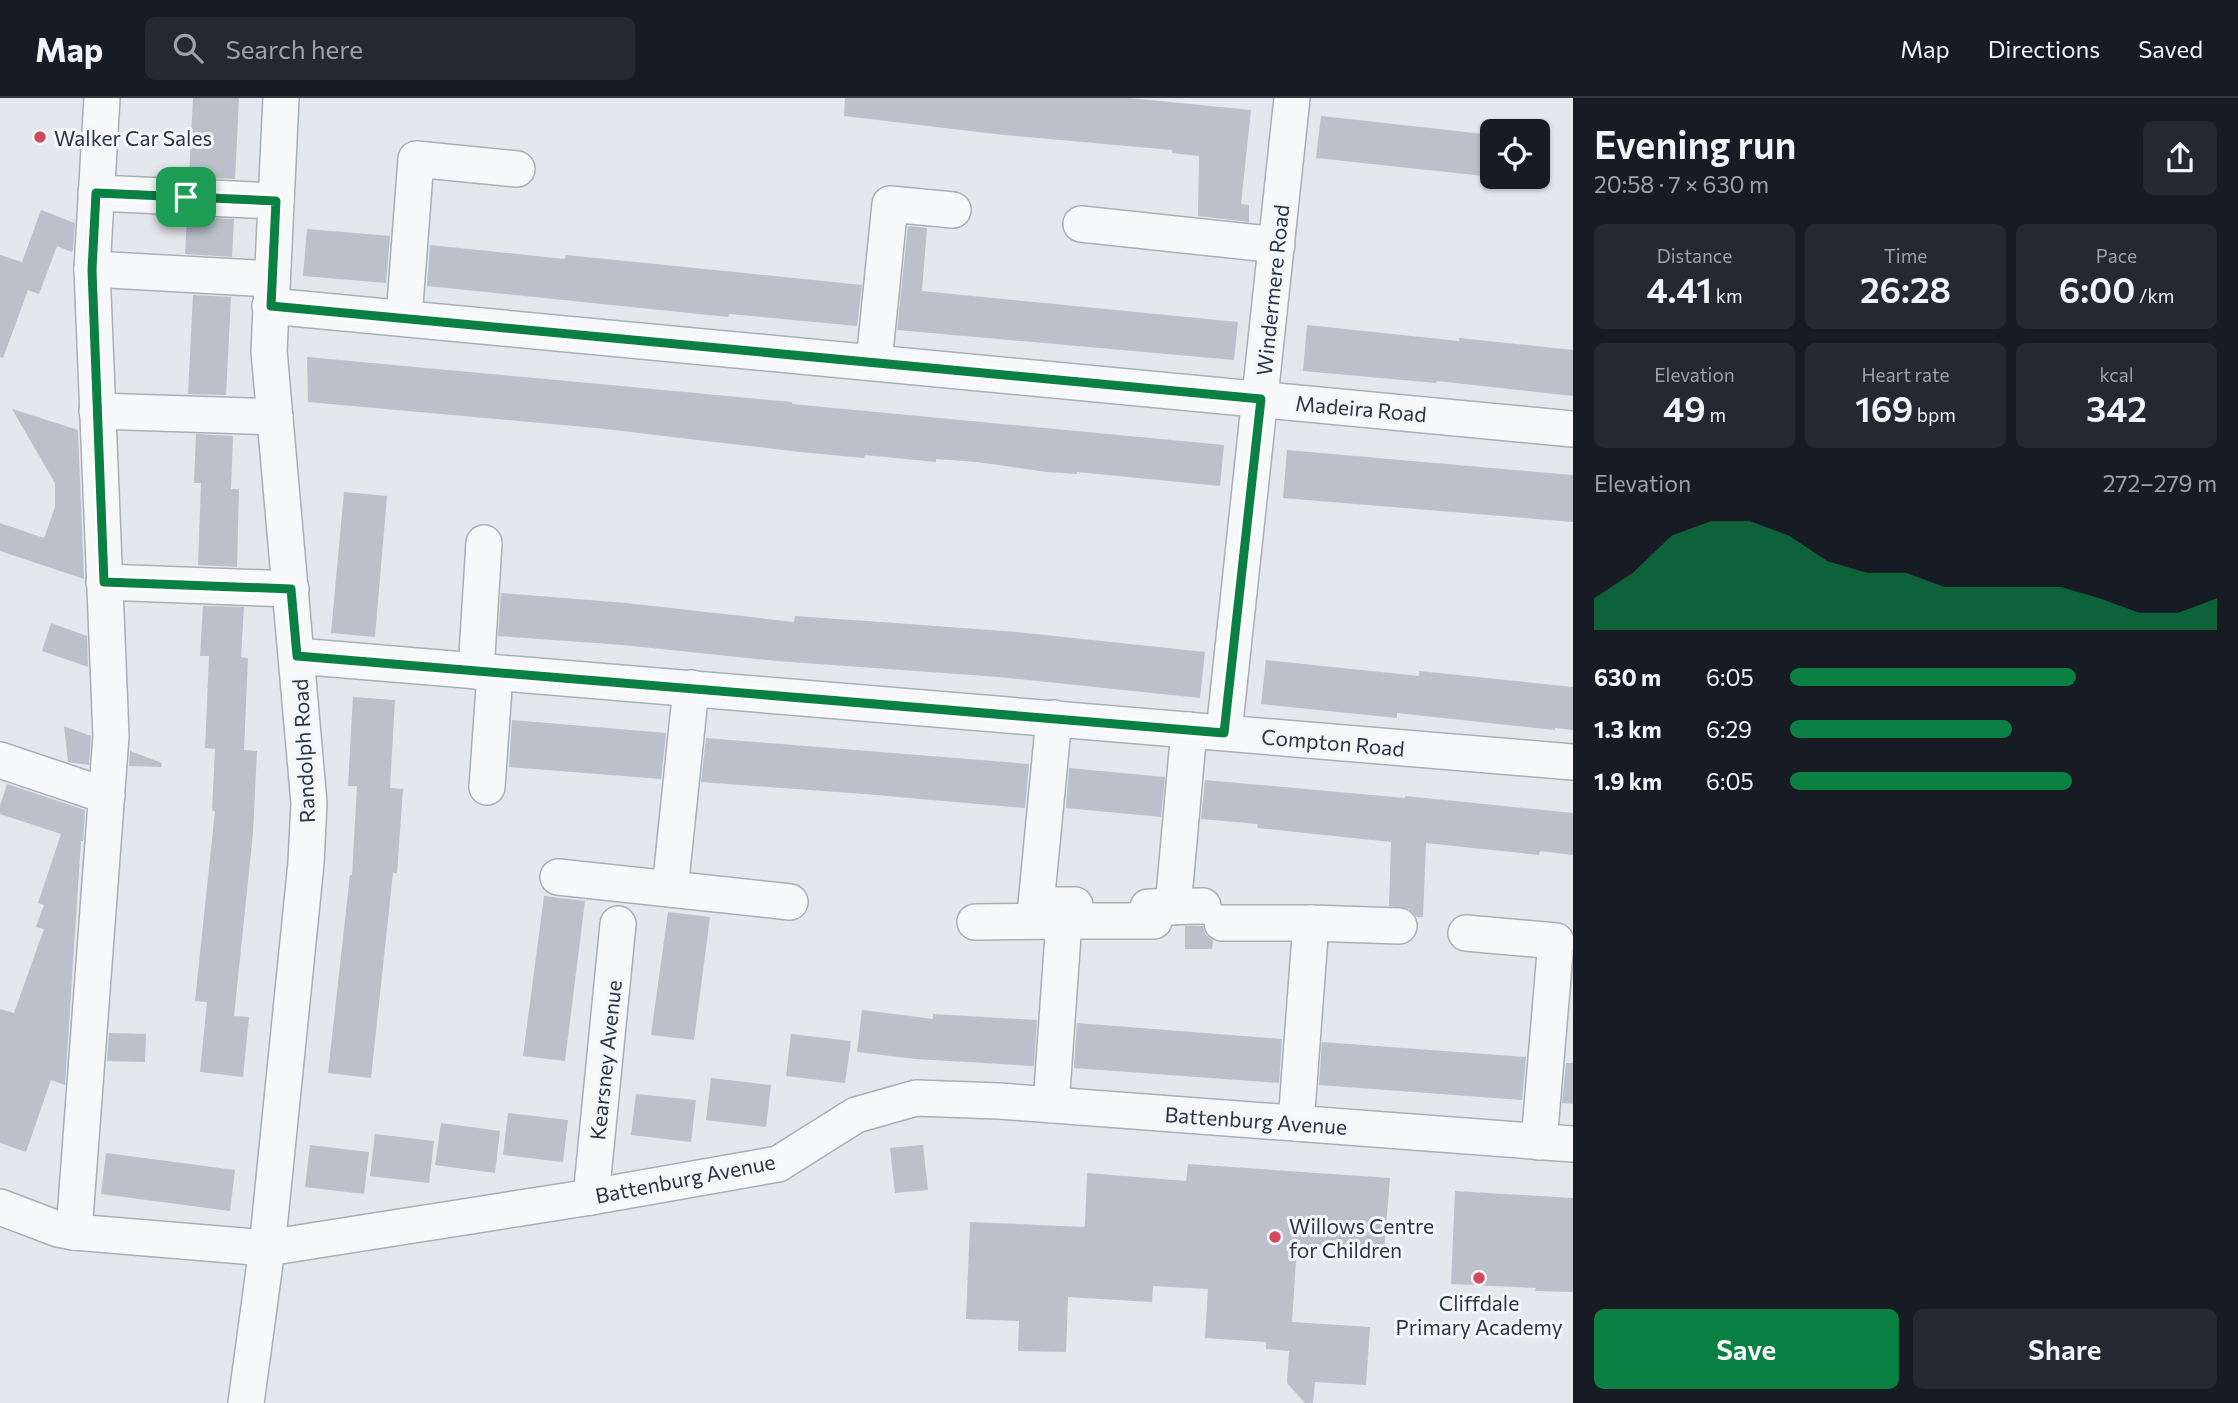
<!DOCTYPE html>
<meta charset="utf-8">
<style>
:root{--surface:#171b24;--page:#242831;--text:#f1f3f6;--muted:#9ea1a6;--line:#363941;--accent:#0b8043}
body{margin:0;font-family:Commissioner,sans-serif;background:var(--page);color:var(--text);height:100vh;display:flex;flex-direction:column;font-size:26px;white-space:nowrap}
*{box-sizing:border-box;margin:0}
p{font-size:23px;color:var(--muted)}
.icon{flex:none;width:38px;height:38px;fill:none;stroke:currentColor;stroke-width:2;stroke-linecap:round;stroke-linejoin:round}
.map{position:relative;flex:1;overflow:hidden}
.details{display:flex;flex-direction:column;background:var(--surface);width:665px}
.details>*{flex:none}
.fabs{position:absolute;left:1480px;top:21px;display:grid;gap:14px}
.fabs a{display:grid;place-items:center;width:70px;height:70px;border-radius:10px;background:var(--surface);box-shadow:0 2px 5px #0004;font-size:35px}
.pin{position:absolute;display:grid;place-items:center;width:60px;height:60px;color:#fff;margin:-30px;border-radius:14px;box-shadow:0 4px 10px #0006}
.round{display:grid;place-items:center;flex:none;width:74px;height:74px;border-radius:10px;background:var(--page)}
.head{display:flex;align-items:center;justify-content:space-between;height:119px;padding:0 21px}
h1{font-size:38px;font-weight:600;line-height:52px}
.metrics{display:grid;grid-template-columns:repeat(3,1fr);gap:10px;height:119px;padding:7px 21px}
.metrics div{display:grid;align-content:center;border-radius:10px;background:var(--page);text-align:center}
.metrics b{font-size:35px;font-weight:600}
.metrics small{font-size:19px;font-weight:400}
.metrics p{font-size:19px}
.chart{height:196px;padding:14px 21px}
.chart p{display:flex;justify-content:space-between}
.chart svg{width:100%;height:126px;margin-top:7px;fill:var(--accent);opacity:.7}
.cta{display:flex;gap:14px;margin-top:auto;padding:14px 21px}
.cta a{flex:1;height:80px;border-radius:10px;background:var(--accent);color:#fff;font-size:28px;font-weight:600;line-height:80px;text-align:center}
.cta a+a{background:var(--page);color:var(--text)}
ul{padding:0 21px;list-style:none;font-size:23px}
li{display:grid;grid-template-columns:112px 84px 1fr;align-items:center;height:52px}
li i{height:18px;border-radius:9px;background:var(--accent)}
header{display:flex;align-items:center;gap:42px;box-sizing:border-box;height:98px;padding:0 35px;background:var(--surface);border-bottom:2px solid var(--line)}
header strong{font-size:33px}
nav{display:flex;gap:38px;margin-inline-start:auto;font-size:24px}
.search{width:490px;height:63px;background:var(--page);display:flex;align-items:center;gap:18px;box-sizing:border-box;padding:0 24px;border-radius:10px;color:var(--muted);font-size:26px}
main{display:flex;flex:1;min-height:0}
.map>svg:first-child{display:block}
</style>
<header>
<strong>Map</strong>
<div class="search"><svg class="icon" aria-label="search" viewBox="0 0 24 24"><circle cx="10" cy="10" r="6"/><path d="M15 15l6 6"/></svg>Search here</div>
<nav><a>Map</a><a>Directions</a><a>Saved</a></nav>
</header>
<main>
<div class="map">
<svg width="1573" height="1305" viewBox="0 0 1573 1305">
<rect width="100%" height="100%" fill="#e4e7ec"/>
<g fill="#bbc0ca">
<path d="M 193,0 L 239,0 L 235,81 L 189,79 Z"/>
<path d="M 845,0 L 1129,0 L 1251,12 L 1241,106 L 1249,107 L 1249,124 L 1198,118 L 1199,58 L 1172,55 L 1172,52 L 1004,37 L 844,18 Z"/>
<path d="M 1321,18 L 1493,37 L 1493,79 L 1316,60 Z"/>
<path d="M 41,112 L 75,125 L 73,152 L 72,154 L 57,148 L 39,196 L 28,192 L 3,260 L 0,259 L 0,157 L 22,164 Z"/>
<path d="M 187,119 L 234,121 L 232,159 L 185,156 Z"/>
<path d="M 908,128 L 927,130 L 922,193 L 1238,224 L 1234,262 L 897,232 Z"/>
<path d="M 307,131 L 390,138 L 386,185 L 303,178 Z"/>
<path d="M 430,147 L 565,161 L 566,157 L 862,187 L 857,228 L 729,216 L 728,219 L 427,188 Z"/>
<path d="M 193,197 L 231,199 L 226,297 L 188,296 Z"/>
<path d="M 1307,227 L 1459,243 L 1459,240 L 1573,252 L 1573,298 L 1437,283 L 1436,285 L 1303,273 Z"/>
<path d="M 307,259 L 632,289 L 792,304 L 792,306 L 1224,347 L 1220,388 L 1077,374 L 1077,376 L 1047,374 L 977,364 L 936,361 L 936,364 L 865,357 L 864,360 L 800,354 L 596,330 L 308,304 Z"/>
<path d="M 12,311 L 78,332 L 84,481 L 0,453 L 0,425 L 44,440 L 55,409 L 55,385 Z"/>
<path d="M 196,336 L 233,338 L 231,391 L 239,391 L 237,469 L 198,467 L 201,385 L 194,385 Z"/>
<path d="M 1287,352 L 1573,377 L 1573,424 L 1283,400 Z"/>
<path d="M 344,394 L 387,398 L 375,539 L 331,535 Z"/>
<path d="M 501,495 L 626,505 L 794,524 L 795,518 L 881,524 L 1017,534 L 1205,554 L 1200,600 L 999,579 L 777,563 L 623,547 L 498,538 Z"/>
<path d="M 203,508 L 244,509 L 241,559 L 248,560 L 244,652 L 257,653 L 253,735 L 234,918 L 249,919 L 243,979 L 200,974 L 207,904 L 195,903 L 215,713 L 212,713 L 215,651 L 205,650 L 209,558 L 200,558 Z"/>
<path d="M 51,525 L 87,538 L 88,569 L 42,553 Z"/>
<path d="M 1266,562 L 1419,578 L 1419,573 L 1573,589 L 1573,632 L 1555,630 L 1555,632 L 1397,615 L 1397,620 L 1261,606 Z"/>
<path d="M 353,599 L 395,602 L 390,690 L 403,691 L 397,775 L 393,775 L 371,980 L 328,975 L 350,777 L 352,777 L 357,688 L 348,688 Z"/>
<path d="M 512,622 L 666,635 L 661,681 L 509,669 Z"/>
<path d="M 64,628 L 91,638 L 89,667 L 68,664 Z"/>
<path d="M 706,640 L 1029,666 L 1025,710 L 864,696 L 701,684 Z"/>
<path d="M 130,653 L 162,665 L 161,669 L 129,668 Z"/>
<path d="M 1069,670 L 1165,679 L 1161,719 L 1066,710 Z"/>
<path d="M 1205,682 L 1405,700 L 1405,698 L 1573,715 L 1573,757 L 1540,753 L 1539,757 L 1426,745 L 1423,819 L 1417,819 L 1409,811 L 1389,808 L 1391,744 L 1257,730 L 1258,726 L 1201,721 Z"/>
<path d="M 7,686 L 85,712 L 83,743 L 81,743 L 65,987 L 51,982 L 26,1054 L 0,1045 L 0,911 L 14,915 L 44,831 L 36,829 L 44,807 L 38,805 L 61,736 L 0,716 L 0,708 Z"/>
<path d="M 544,798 L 585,803 L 565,963 L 523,958 Z"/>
<path d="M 668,814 L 710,819 L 694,942 L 651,937 Z"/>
<path d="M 1185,828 L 1203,828 L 1205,836 L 1213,843 L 1212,851 L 1185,851 Z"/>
<path d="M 862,912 L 933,921 L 933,916 L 1037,922 L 1034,968 L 916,961 L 857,954 Z"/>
<path d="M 1077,925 L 1282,941 L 1279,985 L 1074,970 Z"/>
<path d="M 109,935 L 146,936 L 145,964 L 107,963 Z"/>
<path d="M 791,936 L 851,943 L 845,985 L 786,978 Z"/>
<path d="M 1322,944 L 1526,959 L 1522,1002 L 1319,987 Z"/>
<path d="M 1566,965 L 1573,965 L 1573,1006 L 1562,1005 Z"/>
<path d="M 711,980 L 771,987 L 766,1029 L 706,1022 Z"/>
<path d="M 636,996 L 696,1002 L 691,1044 L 631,1037 Z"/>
<path d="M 508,1015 L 568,1022 L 563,1064 L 503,1057 Z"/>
<path d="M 441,1025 L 500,1033 L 495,1075 L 435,1067 Z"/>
<path d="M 375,1036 L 434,1043 L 429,1085 L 370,1078 Z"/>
<path d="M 310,1047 L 369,1054 L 364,1096 L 305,1089 Z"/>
<path d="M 923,1047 L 928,1092 L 895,1095 L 890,1050 Z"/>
<path d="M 106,1055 L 235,1072 L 230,1113 L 101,1096 Z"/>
<path d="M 1188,1066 L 1390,1080 L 1384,1153 L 1297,1148 L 1292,1224 L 1370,1229 L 1366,1287 L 1315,1284 L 1313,1305 L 1305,1305 L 1287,1285 L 1289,1253 L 1266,1251 L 1266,1244 L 1205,1240 L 1208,1191 L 1153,1188 L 1152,1204 L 1068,1199 L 1066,1254 L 1018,1253 L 1019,1223 L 966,1221 L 970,1124 L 1085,1129 L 1087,1075 L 1186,1083 Z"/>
<path d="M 1455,1093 L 1573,1100 L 1573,1194 L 1535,1193 L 1536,1190 L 1451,1186 Z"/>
</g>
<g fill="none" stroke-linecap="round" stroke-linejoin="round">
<defs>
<g id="minor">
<path d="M 96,95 L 276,103"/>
<path d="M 1081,126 L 1277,147"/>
<path d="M 92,171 L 272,181"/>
<path d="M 270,208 L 1573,331"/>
<path d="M 404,220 L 416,61 L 517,71"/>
<path d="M 874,264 L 890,106 L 953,112"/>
<path d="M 97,313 L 275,319"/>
<path d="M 104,484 L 291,491"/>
<path d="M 297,558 L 1573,664"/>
<path d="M 476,573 L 484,445"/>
<path d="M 1054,620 L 1036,807 L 1075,807"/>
<path d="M 1224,634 L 1292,0"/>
<path d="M 0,662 L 107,698"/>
<path d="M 487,689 L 495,575"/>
<path d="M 558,779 L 670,791 L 691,590"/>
<path d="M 670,791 L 790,804"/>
<path d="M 1148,809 L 1203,808"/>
<path d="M 1173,809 L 1189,632"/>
<path d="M 975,824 L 1064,823"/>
<path d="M 1222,825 L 1311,825"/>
<path d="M 1466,835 L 1556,843 L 1539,1044"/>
<path d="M 1051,1007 L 1064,823 L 1154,823"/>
<path d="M 1296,1025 L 1311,825 L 1399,828"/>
<path d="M 591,1099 L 618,826"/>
<path d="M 0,1109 L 58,1131 L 74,1134 L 267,1150 L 591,1099 L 778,1066 L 856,1017 L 916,1000 L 999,1003 L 1573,1046"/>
<path d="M 74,1134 L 111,638 L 92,171 L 102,0"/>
<path d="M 246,1305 L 267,1150 L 306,765 L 309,705 L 269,253 L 281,0"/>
</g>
</defs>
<use href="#minor" stroke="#a9aeb7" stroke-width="38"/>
<use href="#minor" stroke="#f7f8fa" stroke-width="35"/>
</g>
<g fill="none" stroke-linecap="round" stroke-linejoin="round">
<defs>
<path id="route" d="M 96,95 L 276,103 L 271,208 L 1261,301 L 1224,635 L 297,558 L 291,491 L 104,484 L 92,172 Z"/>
</defs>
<use href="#route" stroke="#fff" stroke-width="14"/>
<use href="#route" stroke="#0b8043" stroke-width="9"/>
</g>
<g fill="#d1495b" stroke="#f4f6f9" stroke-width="2.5">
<circle cx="40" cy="39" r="7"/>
<circle cx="1275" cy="1139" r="7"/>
<circle cx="1479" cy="1180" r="7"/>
</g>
<g text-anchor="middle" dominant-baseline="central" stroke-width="6" stroke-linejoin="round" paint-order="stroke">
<g font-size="21" fill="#2b3445" stroke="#f4f6f9" text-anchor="start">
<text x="54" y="39">Walker Car Sales</text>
<text x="1289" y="1127">Willows Centre<tspan x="1289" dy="24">for Children</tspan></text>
<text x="1479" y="1204" text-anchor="middle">Cliffdale<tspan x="1479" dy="24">Primary Academy</tspan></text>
</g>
<g font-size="21" fill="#2b3445" stroke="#f4f6f9">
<text transform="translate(1272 192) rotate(-84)">Windermere Road</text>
<text transform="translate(1361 310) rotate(5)">Madeira Road</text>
<text transform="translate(1333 644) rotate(5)">Compton Road</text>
<text transform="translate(303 653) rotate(-93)">Randolph Road</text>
<text transform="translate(605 962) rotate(-84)">Kearsney Avenue</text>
<text transform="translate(1256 1022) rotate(4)">Battenburg Avenue</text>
<text transform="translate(685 1080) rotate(-11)">Battenburg Avenue</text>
</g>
</g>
</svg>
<div class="fabs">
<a><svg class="icon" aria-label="locate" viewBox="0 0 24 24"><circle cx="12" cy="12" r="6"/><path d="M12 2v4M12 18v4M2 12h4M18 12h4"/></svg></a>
</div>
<div class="pin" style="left:186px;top:99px;background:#1e9e55"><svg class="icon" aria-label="arrive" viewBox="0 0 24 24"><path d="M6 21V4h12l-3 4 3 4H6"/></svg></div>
</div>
<section class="details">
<div class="head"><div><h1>Evening run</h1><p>20:58 · 7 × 630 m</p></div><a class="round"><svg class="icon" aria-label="share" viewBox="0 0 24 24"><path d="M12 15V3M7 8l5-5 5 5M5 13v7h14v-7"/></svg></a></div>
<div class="metrics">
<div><p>Distance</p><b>4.41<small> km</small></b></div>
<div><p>Time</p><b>26:28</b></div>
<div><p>Pace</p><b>6:00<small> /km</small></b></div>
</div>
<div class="metrics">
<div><p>Elevation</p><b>49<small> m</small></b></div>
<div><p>Heart rate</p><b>169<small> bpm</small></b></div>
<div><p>kcal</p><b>342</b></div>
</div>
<div class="chart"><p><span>Elevation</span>272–279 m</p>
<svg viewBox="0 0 160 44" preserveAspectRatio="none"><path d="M0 44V33L10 24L20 11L30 6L40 6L50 11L60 20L70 24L80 24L90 29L100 29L110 29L120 29L130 33L140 38L150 38L160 33V44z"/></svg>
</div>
<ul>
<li><b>630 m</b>6:05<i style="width:67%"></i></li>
<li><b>1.3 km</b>6:29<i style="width:52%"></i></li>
<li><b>1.9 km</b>6:05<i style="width:66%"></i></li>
</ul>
<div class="cta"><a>Save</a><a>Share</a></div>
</section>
</main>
